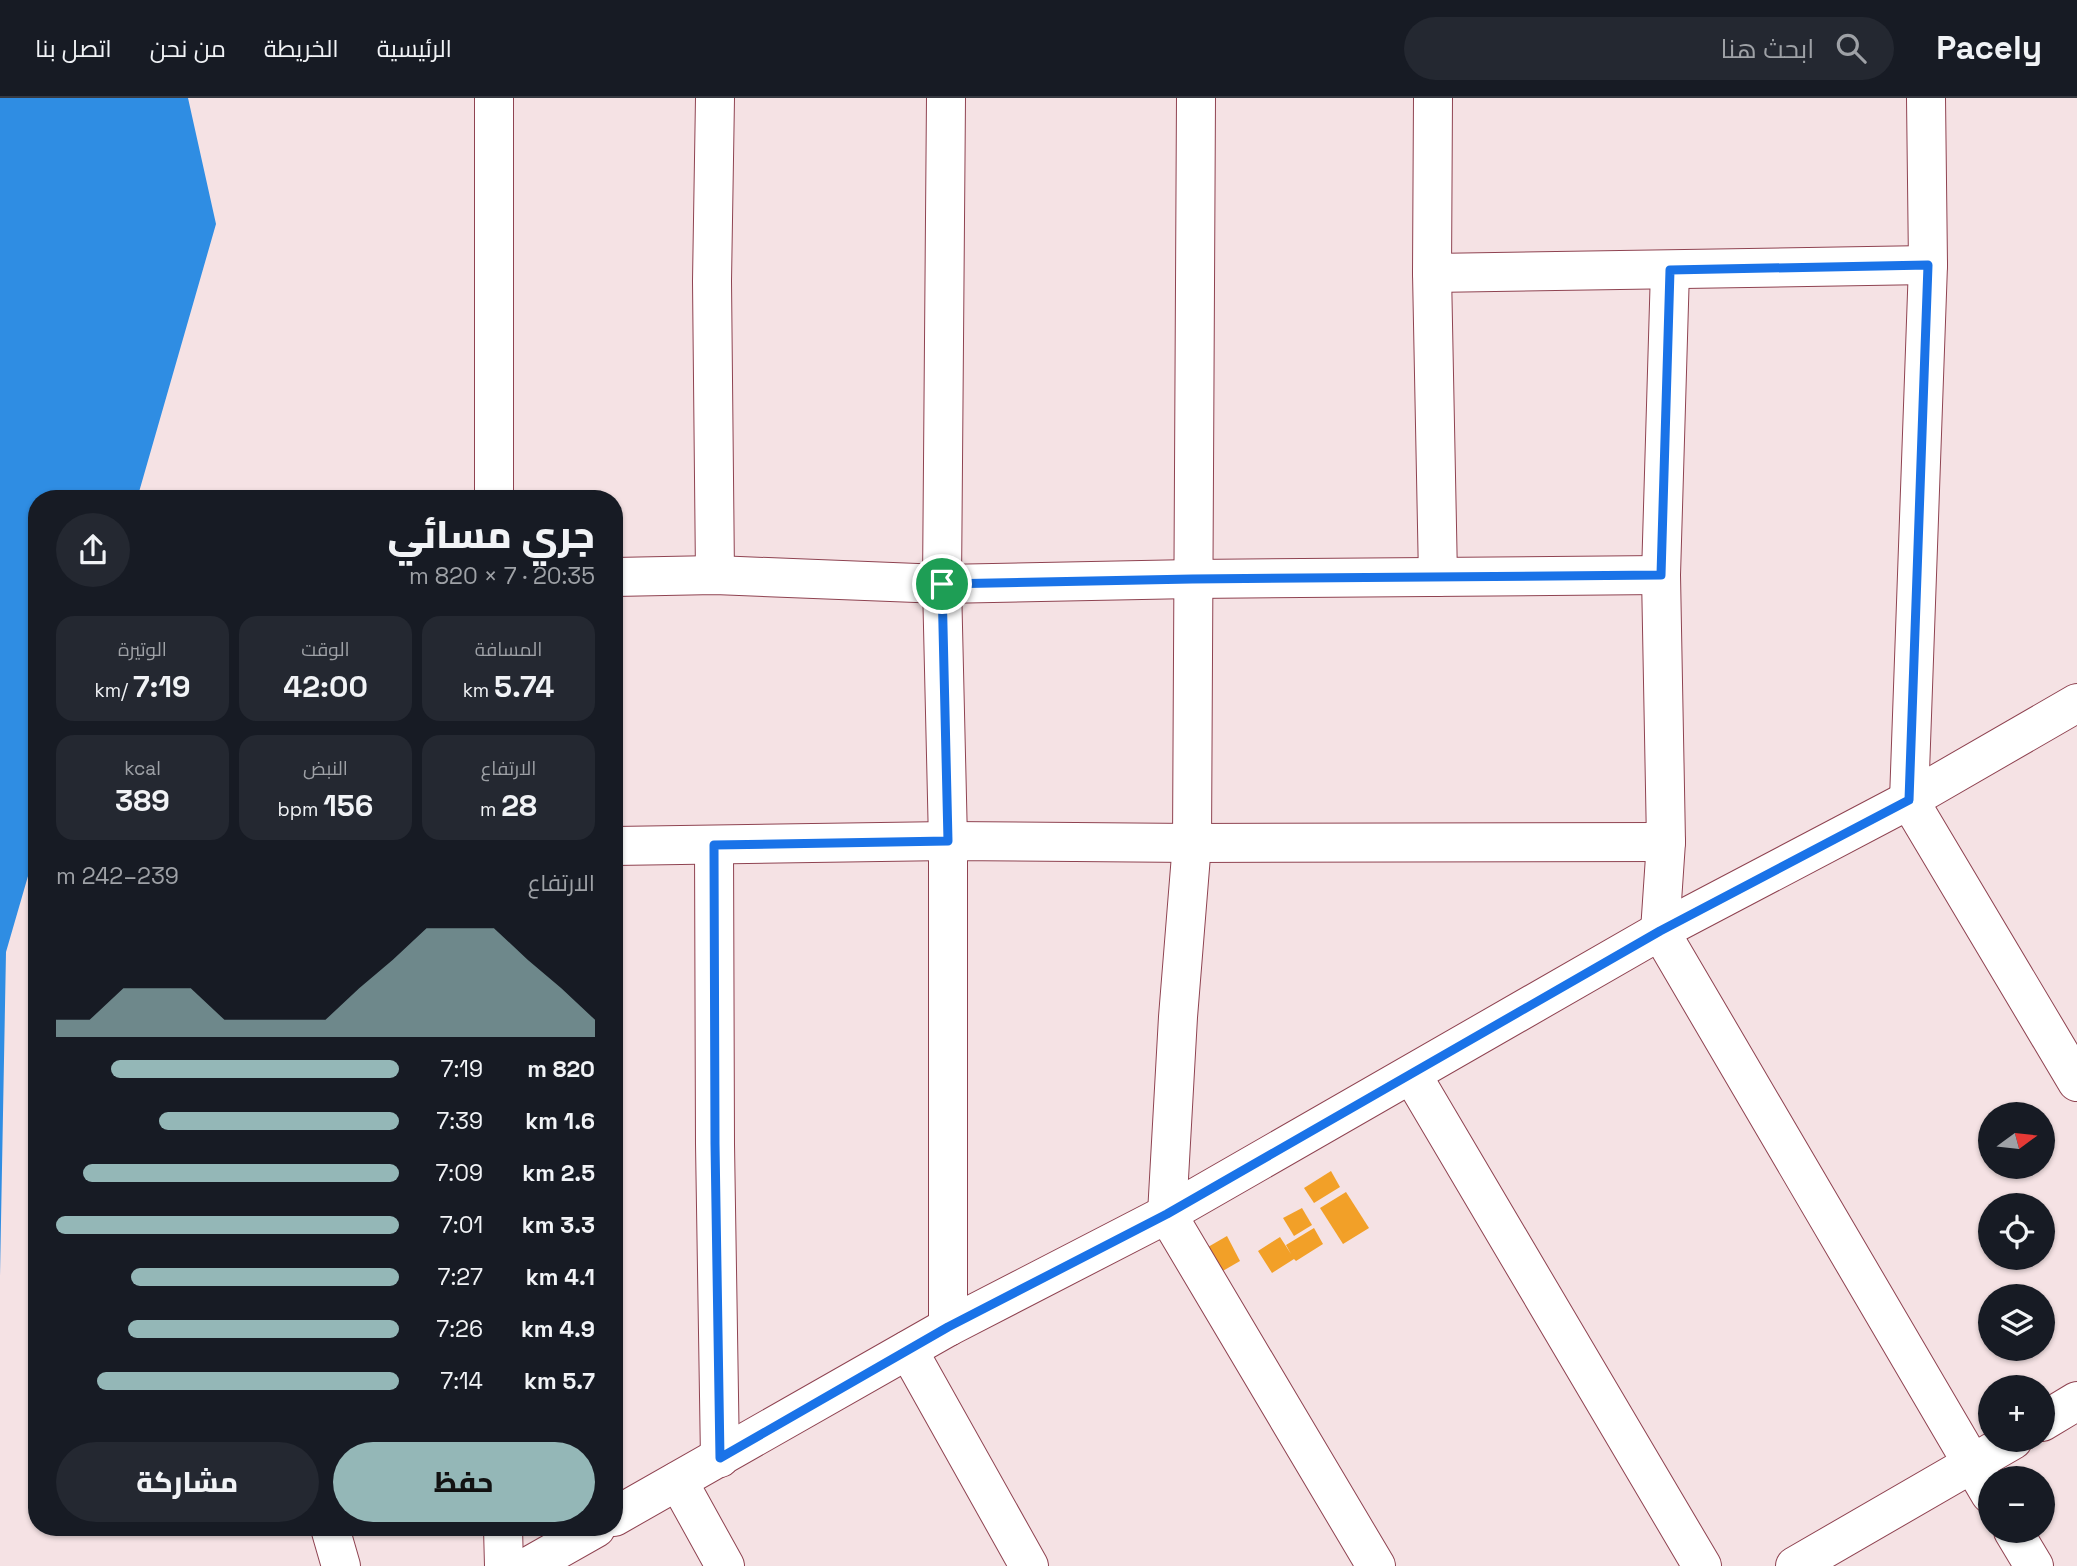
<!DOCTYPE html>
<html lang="ar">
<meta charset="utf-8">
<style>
:root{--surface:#171b24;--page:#242831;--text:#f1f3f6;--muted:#9ea1a6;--line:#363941;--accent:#94b7b7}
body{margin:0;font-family:"Space Grotesk",Cairo,sans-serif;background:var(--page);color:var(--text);direction:rtl;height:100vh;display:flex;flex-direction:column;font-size:26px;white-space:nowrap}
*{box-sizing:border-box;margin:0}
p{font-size:23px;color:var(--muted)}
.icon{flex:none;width:38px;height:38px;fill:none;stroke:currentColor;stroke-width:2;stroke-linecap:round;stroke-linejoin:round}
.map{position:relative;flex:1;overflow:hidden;direction:ltr}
.panel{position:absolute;left:28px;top:392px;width:595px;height:1046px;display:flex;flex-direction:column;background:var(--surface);border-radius:28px;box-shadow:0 2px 5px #0004;direction:rtl}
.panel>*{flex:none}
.needle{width:46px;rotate:75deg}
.tools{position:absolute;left:1978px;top:1004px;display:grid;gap:14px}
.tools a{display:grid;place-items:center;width:77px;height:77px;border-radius:50%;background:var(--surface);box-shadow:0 2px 5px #0004;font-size:35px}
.pin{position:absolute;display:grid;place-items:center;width:60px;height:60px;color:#fff;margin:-30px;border:4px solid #fff;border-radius:50%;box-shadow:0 2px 7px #0007}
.round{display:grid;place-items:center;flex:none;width:74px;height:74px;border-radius:37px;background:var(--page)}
.headline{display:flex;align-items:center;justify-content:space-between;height:119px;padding:0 28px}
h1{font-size:38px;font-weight:800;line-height:52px}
.stats{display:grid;grid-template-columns:repeat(3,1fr);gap:10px;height:119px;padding:7px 28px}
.stats div{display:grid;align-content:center;border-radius:18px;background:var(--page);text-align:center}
.stats b{font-size:30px;font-weight:800}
.stats small{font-size:19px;font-weight:400}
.stats p{font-size:19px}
.chart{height:196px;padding:14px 28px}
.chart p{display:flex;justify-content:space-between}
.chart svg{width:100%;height:126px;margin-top:7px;fill:var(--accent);opacity:.7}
.action{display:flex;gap:14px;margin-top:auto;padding:14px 28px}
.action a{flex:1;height:80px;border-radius:42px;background:var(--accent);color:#111;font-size:28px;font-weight:800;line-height:80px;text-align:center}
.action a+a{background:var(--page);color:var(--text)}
ul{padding:0 28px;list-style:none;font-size:23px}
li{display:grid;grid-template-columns:112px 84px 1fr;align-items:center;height:52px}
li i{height:18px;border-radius:9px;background:var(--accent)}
header{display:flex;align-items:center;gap:42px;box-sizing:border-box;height:98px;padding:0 35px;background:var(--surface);border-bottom:2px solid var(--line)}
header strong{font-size:33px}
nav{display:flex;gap:38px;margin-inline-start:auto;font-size:24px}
.search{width:490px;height:63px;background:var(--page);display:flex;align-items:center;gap:18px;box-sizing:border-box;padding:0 24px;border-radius:38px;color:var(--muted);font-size:26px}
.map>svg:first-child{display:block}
</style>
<header>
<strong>Pacely</strong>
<div class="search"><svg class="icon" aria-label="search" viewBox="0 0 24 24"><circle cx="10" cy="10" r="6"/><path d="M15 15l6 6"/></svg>ابحث هنا</div>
<nav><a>الرئيسية</a><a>الخريطة</a><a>من نحن</a><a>اتصل بنا</a></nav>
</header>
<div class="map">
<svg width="2077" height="1468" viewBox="0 0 2077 1468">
<rect width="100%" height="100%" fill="#f5e2e4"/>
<path fill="#2f8de3" d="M 0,0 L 188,0 L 216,126 L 137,401 L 37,401 L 37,747 L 6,854 L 0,1178 Z"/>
<g fill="#f2a028">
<path d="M 1331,1073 L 1340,1089 L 1314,1105 L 1304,1090 Z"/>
<path d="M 1346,1094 L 1369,1130 L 1343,1146 L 1320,1110 Z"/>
<path d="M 1302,1110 L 1312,1127 L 1294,1138 L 1283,1120 Z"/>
<path d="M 1314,1130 L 1323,1146 L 1296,1163 L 1294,1161 L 1272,1175 L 1258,1153 L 1280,1139 L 1291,1156 L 1286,1147 Z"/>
<path d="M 1227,1138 L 1240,1163 L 1221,1174 L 1208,1149 Z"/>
</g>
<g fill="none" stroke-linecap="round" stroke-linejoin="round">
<defs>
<g id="minor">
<path d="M 715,0 L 712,183 L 715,477"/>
<path d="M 946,0 L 942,486 L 948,743 L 948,1229"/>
<path d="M 1196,0 L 1192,745 L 1178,919 L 1167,1116 L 1376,1468"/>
<path d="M 1433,0 L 1432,175 L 1438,479"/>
<path d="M 1926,0 L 1928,167 L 1909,702 L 2077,984"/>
<path d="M 1670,172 L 1661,477 L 1666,744 L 1660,833 L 1990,1396"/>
<path d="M 1432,175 L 1928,167"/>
<path d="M 494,401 L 494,0"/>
<path d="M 614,479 L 715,477 L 942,486 L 1192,481 L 1661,477"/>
<path d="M 714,747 L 715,1046 L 720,1360"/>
<path d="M 614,748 L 948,743 L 1192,745 L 1666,744"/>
<path d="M 1412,977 L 1702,1468"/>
<path d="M 908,1252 L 1029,1468"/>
<path d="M 2042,1324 L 2077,1303"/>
<path d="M 678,1383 L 725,1468"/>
<path d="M 614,1419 L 948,1229 L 1167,1116 L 1660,833 L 1909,702 L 2077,605"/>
<path d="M 330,1430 L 341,1468"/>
<path d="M 503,1430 L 504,1468"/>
<path d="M 2013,1433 L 2034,1468"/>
<path d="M 529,1468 L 596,1430"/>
<path d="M 1795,1468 L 2013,1342"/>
</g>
</defs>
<use href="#minor" stroke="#8f4351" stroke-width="40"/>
<use href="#minor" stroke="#fff" stroke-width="38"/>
</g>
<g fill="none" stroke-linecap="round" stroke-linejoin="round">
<defs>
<path id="route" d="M 1928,167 L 1909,702 L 1660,833 L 1167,1116 L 948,1229 L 720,1360 L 715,1046 L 714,747 L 948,743 L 942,486 L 1192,481 L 1661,477 L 1670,172 Z"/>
</defs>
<use href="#route" stroke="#fff" stroke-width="14"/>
<use href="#route" stroke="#1a73e8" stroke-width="9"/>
</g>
</svg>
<div class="tools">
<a><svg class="needle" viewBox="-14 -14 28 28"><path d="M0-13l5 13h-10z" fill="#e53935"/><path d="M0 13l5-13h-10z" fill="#9ea1a6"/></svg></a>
<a><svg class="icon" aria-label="locate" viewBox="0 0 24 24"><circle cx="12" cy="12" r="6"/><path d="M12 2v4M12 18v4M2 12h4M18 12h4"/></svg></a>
<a><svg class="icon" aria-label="layers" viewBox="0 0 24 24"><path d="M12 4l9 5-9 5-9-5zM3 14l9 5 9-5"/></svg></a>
<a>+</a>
<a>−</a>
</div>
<div class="pin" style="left:942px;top:486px;background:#1e9e55"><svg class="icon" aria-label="arrive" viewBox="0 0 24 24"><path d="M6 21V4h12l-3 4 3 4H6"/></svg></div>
<section class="panel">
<div class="headline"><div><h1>جري مسائي</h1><p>20:35 · 7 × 820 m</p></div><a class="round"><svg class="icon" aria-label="share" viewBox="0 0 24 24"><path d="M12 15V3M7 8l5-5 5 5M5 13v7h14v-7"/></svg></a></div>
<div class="stats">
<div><p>المسافة</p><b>5.74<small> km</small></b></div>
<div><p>الوقت</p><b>42:00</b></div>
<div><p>الوتيرة</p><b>7:19<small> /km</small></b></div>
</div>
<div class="stats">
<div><p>الارتفاع</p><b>28<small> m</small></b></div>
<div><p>النبض</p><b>156<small> bpm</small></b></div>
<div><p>kcal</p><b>389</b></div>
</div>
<div class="chart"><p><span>الارتفاع</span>239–242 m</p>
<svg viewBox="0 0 160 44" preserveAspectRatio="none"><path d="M0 44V38L10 38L20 27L30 27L40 27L50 38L60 38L70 38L80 38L90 27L100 17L110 6L120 6L130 6L140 17L150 27L160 38V44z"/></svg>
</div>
<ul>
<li><b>820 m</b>7:19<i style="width:84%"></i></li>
<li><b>1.6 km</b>7:39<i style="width:70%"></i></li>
<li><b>2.5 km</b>7:09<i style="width:92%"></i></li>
<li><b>3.3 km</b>7:01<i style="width:100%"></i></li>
<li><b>4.1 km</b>7:27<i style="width:78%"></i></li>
<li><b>4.9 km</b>7:26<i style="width:79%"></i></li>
<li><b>5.7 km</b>7:14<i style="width:88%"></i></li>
</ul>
<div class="action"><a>حفظ</a><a>مشاركة</a></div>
</section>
</div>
